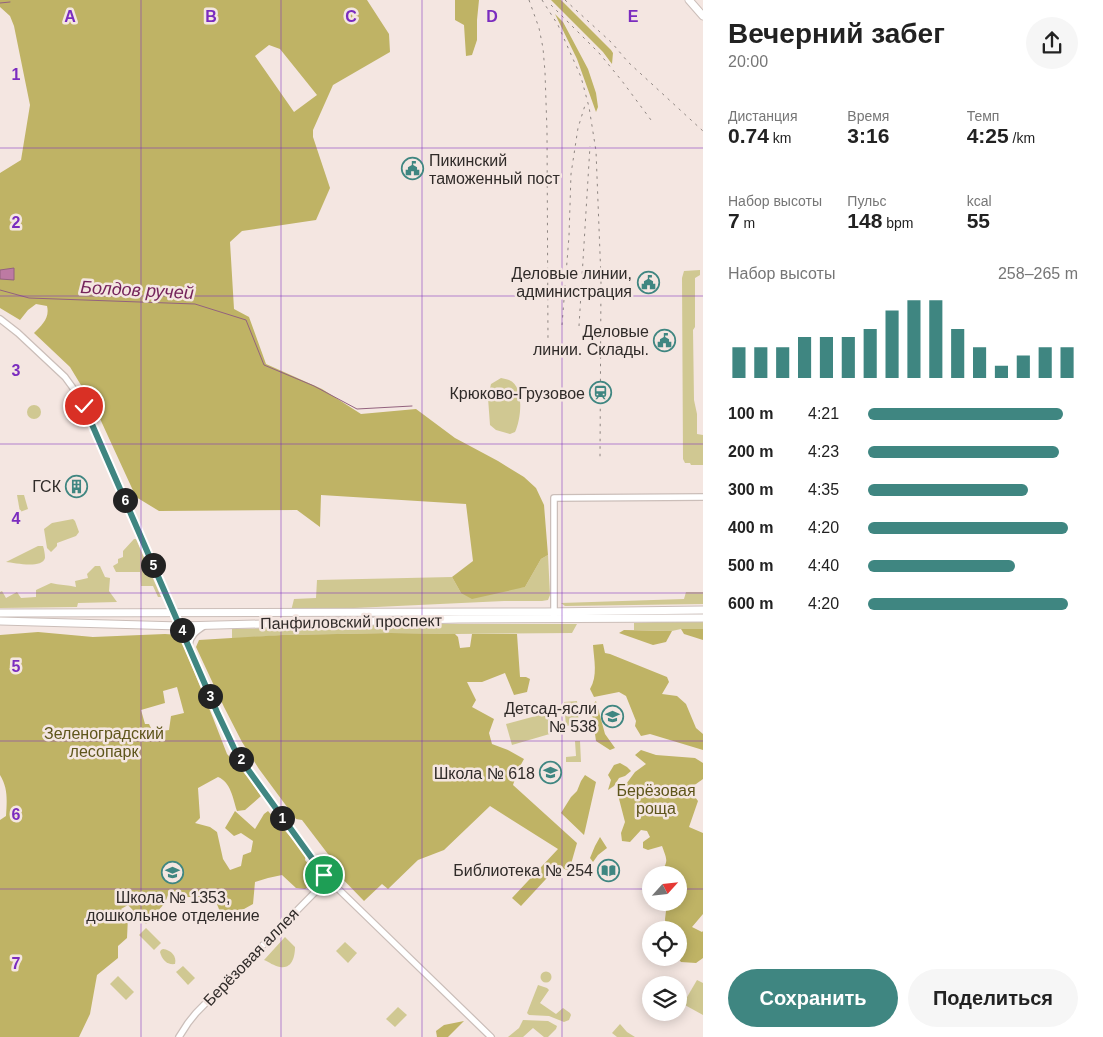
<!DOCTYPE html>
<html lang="ru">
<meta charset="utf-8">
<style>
:root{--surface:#fff;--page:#f6f6f6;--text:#222;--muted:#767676;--accent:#3f8681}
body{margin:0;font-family:Helvetica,sans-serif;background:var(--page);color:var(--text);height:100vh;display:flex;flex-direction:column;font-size:19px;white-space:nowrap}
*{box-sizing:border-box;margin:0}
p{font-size:16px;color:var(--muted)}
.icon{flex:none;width:28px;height:28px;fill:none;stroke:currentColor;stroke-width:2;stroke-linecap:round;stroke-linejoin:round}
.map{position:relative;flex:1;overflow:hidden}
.panel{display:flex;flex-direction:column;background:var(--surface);width:400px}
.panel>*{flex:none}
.needle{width:32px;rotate:63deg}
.tools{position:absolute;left:642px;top:866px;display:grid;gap:10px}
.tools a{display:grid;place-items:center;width:45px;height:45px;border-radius:50%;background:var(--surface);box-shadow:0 2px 12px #0003;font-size:25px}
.pin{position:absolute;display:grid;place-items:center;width:42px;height:42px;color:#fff;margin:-21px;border:2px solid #fff;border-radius:50%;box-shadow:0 1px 5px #0007}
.km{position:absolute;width:25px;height:25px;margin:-12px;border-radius:50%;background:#222;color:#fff;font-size:14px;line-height:25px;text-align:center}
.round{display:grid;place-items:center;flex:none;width:52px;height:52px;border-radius:26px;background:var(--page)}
.head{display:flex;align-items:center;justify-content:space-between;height:85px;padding:0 25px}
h1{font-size:28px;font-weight:800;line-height:38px}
.stats{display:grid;grid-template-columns:repeat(3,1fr);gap:8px;height:85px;padding:5px 25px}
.stats div{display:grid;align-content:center}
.stats b{font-size:21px;font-weight:800}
.stats small{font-size:14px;font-weight:400}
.stats p{font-size:14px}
.chart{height:140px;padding:10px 25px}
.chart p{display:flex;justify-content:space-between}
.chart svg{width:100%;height:90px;margin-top:5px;stroke:var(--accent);stroke-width:6}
.action{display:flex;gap:10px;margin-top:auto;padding:10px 25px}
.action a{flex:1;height:58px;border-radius:30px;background:var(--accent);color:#fff;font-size:20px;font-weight:800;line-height:58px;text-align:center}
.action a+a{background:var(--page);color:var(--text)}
ul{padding:0 25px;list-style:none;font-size:16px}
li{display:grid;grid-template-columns:80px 60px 1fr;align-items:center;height:38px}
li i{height:12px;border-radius:6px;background:var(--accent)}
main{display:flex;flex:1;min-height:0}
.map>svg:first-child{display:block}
</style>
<main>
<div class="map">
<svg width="703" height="1037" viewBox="0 0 703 1037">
<rect width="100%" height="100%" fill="#f4e6e1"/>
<g fill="#d0c892">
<path d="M 700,270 L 700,275 L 695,278 L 695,327 L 693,330 L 694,400 L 697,414 L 697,434 L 703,435 L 703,465 L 691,465 L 690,463 L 685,463 L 683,459 L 682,278 L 684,271 Z"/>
<path d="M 501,378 C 504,379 507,379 509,380 C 525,386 521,420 515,432 L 510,434 L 496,430 L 490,425 L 488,398 L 491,384 Z"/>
<circle cx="34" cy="412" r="7"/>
<path d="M 17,495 L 24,495 L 28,509 L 20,512 Z"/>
<path d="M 73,519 L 75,521 L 79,532 L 76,536 L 57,543 L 57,546 L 51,552 L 47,548 L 44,529 L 52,523 Z"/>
<path d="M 134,539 L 136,539 L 161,597 L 158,597 L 153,586 L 141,586 L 140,572 L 116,572 L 113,566 L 118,563 L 118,559 L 123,557 L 123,551 Z"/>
<path d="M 38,546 L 43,546 C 44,549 45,554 45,558 C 42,569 15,563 6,562 Z"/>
<path d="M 548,555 L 550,595 L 548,600 L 542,601 L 504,601 L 291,611 L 294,599 L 316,598 L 317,580 L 452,577 L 461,593 L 525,587 L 541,559 Z"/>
<path d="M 95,566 L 100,566 L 105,577 L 110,578 L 109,591 L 117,602 L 78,603 L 77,607 L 0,608 L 0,592 L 2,591 L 6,598 L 17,592 L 21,598 L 36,597 L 36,590 L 51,583 C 59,585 68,585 76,587 L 75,581 L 88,578 L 87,574 Z"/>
<path d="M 686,592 L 703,592 L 703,604 L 565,606 L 561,603 L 684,599 Z"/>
<path d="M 675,621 L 703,622 L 703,629 L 681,629 L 672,631 L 634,630 L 634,623 Z"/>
<path d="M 425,624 L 577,624 L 572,633 L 455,634 L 391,633 L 282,635 L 232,639 L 232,629 Z"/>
<path d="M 577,701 L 579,724 L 566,726 L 564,702 Z"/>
<path d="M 547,713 L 553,733 L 512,745 L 506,724 Z"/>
<path d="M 575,741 L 580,741 L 581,762 L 566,762 L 566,757 L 576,756 Z"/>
<path d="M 146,928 L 161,943 L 154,950 L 139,935 Z"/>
<path d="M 285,937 L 295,947 C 295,957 292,969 280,967 C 274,966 269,962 264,960 Z"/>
<path d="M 345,942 L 357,953 L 348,963 L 336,951 Z"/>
<path d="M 163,949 C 171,950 177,956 175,964 C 167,965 162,960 160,952 L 161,950 Z"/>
<path d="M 183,966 L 195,978 L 188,985 L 176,972 Z"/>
<circle cx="546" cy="977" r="5.5"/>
<path d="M 118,976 L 134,992 L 126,1000 L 110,984 Z"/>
<path d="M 697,980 L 703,983 L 703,1015 L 683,1004 Z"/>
<path d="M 538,985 L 547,988 L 549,990 L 540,1003 L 556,1014 L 563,1008 L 570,1013 L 571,1015 L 569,1020 L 564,1022 L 549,1016 L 529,1015 L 527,1013 Z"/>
<path d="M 398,1007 L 407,1015 L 395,1027 L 386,1019 Z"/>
<path d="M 523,1020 L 548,1021 L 557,1026 L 556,1029 L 548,1037 L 544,1037 L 533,1028 L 523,1037 L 508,1037 L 519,1028 Z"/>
<path d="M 620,1024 L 627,1032 L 635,1037 L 617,1037 L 612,1033 Z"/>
</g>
<g fill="#bfb365" fill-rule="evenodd">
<path d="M 0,0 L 367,0 L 389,34 L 390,52 L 333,85 L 313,130 L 313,137 L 330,188 L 316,220 L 242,231 L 230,242 L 234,309 L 249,317 L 266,364 L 322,389 L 361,414 L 416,409 L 455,438 L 498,461 L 524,477 L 536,488 L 544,505 L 548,555 L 541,559 L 525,587 L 472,599 L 461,593 L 452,577 L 473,561 L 466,504 L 321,495 L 320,527 L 297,510 L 159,511 L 136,497 L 96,410 L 70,367 L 34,333 C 42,325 50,318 47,306 L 36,304 L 28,310 L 20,320 L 0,308 L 0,173 L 21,160 L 30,105 L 14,26 L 10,16 L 0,7 ZM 269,45 L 280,49 L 317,95 L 294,112 L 255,56 Z"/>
<path d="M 455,0 L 479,0 L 477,20 L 477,40 L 472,55 L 466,56 L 464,25 L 455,20 Z"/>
<path d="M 551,0 L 561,0 L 611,50 L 613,53 L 612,64 L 603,52 Z"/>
<path d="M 555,14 L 563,22 L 588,69 L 596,93 L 598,107 L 596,112 L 577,59 Z"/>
<path d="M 681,629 L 703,629 L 703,640 L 684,634 Z"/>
<path d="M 624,630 L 672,631 L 666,642 L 653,645 L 619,633 Z"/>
<path d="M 38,632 L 93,637 L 165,634 L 179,635 L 213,718 L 227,754 L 248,777 L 261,796 L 245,810 L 237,811 C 233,799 231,782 218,777 L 198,788 L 200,818 L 195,823 L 210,827 L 217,832 L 223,859 L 230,870 L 241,866 L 243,855 L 251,852 L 253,841 L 241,833 L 234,836 L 225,828 L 235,811 L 255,829 L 264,814 L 268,811 L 306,855 L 305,860 L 316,874 L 316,882 L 305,889 L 296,888 L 282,875 L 268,878 L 255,882 L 253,904 L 244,909 L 221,914 L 214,897 L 186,897 L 168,895 L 165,903 L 146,924 L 128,905 L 121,909 L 128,917 L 127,938 L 118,946 L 118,958 L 97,975 L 90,1014 L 79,1037 L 0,1037 L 0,820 L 6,816 C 7,800 8,788 0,775 L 0,635 ZM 177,687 L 184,713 L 171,716 L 169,730 L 153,732 L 149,724 L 145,724 L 141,710 L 165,703 L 163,691 Z"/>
<path d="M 391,633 L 455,634 L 458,637 L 460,648 L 470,647 L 472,634 L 517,634 L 520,677 L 526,677 L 530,679 L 527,692 L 514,695 L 505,673 L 482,682 L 467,682 L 476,700 L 472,707 L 494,719 L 489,733 L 492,744 L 508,750 L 524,759 L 518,770 L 513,785 L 577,843 L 569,871 L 558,866 L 521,906 L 512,898 L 558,849 L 490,806 L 444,850 L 418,860 L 388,889 L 382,884 L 364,901 L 331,867 L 331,858 L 302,820 L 296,819 L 259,769 L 242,742 L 224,707 L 196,647 L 199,640 L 282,635 Z"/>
<path d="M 603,644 L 605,653 L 610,654 L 667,677 L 669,682 L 662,694 L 677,696 L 686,704 L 696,728 L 703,734 L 703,750 L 650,734 L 641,736 L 635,726 L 636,721 L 626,696 L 619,692 L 594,697 L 590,689 C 598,676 594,660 593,645 Z"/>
<path d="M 596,701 L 605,734 L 615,748 L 610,750 L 596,741 L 591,706 Z"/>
<path d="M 641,750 L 656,755 L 695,758 L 703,763 L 703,779 L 689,789 L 698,801 L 689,827 L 703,833 L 703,914 L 692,927 L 702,932 L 703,931 L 703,958 L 696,963 L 681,962 L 678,958 L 679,930 L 666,930 L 665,919 L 667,903 L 679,902 L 679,875 L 660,875 C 668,860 668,862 662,846 L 648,850 L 643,848 L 643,842 L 650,837 L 647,831 L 641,830 L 630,842 L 622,841 L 621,833 L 625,822 L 618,795 L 635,772 L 646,764 L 635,755 Z"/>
<path d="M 620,763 L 627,767 L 631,771 L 625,776 L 619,778 L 614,786 L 608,790 L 611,780 L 608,775 L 614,765 Z"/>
<path d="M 585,775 L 596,782 L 584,835 L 561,813 L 571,797 L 577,791 L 581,781 Z"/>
<path d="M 600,837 L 607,848 L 598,855 L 593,862 L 590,858 L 595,846 Z"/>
<path d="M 464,1021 L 448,1037 L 437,1037 L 436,1031 L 444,1025 Z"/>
</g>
<path fill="#bd7aa3" stroke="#93627e" d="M 14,268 L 14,280 L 0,279 L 0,270 Z"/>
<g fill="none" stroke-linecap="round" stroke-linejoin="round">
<g stroke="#93627e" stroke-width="1">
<path d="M 0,3 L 10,2"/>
<path d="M 0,290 L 29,298 L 195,304 L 246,320 L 264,365 L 314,386 L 357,409 L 412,406"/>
</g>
<defs>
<g id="minor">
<path d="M 0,319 L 18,333 L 65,377 L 78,395 L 103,449 L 175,614"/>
<path d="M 554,616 L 554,498 L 703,497"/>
<path d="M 180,626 L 217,712 L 235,748 L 258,785 L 318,867 L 328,879 L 491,1037"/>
<path d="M 189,645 C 190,636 196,631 204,626"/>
<path d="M 179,1037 L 188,1023 L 196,1013 L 328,879"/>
</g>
<g id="major">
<path d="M 689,0 L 703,16"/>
<path d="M 0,613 L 545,612 L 703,610"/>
<path d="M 0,621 L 180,626 L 459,619 L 703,618"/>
</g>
</defs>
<use href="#minor" stroke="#cbbeb9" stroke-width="8"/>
<use href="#major" stroke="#cbbeb9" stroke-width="9"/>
<use href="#minor" stroke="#fff" stroke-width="5.5"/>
<use href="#major" stroke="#fff" stroke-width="7"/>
<g stroke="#8f8682" stroke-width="1" stroke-dasharray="2.5 5" stroke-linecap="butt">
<path d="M 529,0 L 539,28 L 543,48 L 545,72 L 547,131 L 548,342"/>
<path d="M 542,0 L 558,25 L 581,77 L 589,107 L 596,151 L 601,279 L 600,458"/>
<path d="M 565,0 L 612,43 L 628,62 L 703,131"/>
<path d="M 551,5 L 599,53 L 622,81 L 651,120"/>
<path d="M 562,325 L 569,236 L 571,174 L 578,128 L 586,102"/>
<path d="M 579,326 L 590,146"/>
</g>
</g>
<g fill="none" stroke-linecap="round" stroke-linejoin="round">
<defs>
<path id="route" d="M 84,406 L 217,712 L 234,748 L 244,764 L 324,875"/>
</defs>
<use href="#route" stroke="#fff" stroke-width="10"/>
<use href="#route" stroke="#3f8681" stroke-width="6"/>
</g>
<path fill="none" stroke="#7b2cbf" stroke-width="1" stroke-opacity="0.55" d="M 141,0 L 141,1037M 281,0 L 281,1037M 422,0 L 422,1037M 562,0 L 562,1037M 0,148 L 703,148M 0,296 L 703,296M 0,444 L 703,444M 0,593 L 703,593M 0,741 L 703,741M 0,889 L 651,889M 679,889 L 703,889"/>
<defs>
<symbol id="civic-ring" viewBox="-11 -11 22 22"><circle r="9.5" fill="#f4e6e1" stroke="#3f8681" stroke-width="1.5"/><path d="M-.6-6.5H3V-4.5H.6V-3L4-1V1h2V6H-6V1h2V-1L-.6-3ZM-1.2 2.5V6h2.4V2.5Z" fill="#3f8681"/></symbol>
<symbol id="station-ring" viewBox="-11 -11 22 22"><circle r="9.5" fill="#f4e6e1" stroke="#3f8681" stroke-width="1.5"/><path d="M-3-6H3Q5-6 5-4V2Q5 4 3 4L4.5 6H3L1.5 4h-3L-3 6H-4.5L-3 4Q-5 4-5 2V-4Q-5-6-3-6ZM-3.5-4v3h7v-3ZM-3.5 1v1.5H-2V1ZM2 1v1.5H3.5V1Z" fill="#3f8681"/></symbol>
<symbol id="building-ring" viewBox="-11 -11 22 22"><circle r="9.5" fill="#f4e6e1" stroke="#3f8681" stroke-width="1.5"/><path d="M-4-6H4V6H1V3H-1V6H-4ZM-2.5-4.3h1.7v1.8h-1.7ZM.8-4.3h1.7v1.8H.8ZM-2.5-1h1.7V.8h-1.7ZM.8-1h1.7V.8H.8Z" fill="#3f8681"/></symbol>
<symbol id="school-ring" viewBox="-11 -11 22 22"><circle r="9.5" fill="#f4e6e1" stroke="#3f8681" stroke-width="1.5"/><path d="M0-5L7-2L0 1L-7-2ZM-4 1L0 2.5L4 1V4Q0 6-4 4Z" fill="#3f8681"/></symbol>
<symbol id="library-ring" viewBox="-11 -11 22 22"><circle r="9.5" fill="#f4e6e1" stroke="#3f8681" stroke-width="1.5"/><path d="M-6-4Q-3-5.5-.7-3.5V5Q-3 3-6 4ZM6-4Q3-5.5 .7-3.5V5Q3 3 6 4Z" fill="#3f8681"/></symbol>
</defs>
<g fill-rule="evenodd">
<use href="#civic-ring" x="400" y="156" width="25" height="25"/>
<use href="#civic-ring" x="636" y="270" width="25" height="25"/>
<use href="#civic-ring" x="652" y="328" width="25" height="25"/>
<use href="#station-ring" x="588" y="380" width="25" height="25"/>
<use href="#building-ring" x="64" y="474" width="25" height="25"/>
<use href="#school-ring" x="600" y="704" width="25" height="25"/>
<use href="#school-ring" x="538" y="760" width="25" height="25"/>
<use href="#library-ring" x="596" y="858" width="25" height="25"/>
<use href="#school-ring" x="160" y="860" width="25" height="25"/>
</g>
<g text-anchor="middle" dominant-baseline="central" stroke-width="5" stroke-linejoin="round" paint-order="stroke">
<g font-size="16" fill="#302b29" stroke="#f4e6e1" text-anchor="end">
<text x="429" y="160" text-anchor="start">Пикинский<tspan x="429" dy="18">таможенный пост</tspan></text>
<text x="632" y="273">Деловые линии,<tspan x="632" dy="18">администрация</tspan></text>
<text x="649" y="331">Деловые<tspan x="649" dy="18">линии. Склады.</tspan></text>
<text x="585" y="393">Крюково-Грузовое</text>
<text x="61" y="486">ГСК</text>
<text x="597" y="708">Детсад-ясли<tspan x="597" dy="18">№ 538</tspan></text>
<text x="535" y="773">Школа № 618</text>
<text x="593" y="870">Библиотека № 254</text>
<text x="173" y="897" text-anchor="middle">Школа № 1353,<tspan x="173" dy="18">дошкольное отделение</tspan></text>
</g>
<g font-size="16" fill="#302b29" stroke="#f4e6e1">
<text transform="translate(351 622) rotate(-1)">Панфиловский проспект</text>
<text transform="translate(251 957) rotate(-46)">Берёзовая аллея</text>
</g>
<g font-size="16" fill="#5e551b" stroke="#f4e6e1">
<text x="104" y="733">Зеленоградский<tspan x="104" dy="18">лесопарк</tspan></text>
<text x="656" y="790">Берёзовая<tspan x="656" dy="18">роща</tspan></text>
</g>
<g font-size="18" font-style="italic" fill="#75245b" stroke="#f4e6e1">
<text transform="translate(137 290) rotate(3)">Болдов ручей</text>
</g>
</g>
<g font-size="16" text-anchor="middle" font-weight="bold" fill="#7b2cbf" stroke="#f4e6e1" stroke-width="5" stroke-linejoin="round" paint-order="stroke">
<text x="70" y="22">A</text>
<text x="211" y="22">B</text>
<text x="351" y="22">C</text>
<text x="492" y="22">D</text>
<text x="633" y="22">E</text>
<text x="16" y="80">1</text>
<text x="16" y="228">2</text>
<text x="16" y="376">3</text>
<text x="16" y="524">4</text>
<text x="16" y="672">5</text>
<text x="16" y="820">6</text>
<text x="16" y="969">7</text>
</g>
</svg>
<div class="tools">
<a><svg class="needle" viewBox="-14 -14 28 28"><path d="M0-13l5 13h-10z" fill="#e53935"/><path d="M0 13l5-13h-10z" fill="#767676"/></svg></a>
<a><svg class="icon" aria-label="locate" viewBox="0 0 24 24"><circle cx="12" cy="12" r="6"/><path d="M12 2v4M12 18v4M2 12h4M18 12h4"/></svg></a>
<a><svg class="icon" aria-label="layers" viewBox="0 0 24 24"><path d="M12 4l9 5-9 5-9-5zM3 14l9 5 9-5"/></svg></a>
</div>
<div class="pin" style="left:324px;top:875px;background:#1e9e55"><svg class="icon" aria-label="arrive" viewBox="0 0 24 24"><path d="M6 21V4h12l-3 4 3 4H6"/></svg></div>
<div class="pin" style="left:84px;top:406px;background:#d93025"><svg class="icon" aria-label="check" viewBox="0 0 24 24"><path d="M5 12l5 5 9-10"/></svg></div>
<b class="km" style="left:282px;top:818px">1</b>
<b class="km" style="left:241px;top:759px">2</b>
<b class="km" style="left:210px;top:696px">3</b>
<b class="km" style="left:182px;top:630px">4</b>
<b class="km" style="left:153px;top:565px">5</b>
<b class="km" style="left:125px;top:500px">6</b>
</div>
<section class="panel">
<div class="head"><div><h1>Вечерний забег</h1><p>20:00</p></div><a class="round"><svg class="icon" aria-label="share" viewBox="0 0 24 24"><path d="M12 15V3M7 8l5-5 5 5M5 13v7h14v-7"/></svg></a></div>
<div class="stats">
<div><p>Дистанция</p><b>0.74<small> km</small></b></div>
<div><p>Время</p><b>3:16</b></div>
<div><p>Темп</p><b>4:25<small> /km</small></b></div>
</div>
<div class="stats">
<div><p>Набор высоты</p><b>7<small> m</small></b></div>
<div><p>Пульс</p><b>148<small> bpm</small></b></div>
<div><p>kcal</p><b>55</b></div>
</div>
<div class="chart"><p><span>Набор высоты</span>258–265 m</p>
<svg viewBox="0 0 160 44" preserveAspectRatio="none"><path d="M5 44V29M15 44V29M25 44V29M35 44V24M45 44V24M55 44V24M65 44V20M75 44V11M85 44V6M95 44V6M105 44V20M115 44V29M125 44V38M135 44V33M145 44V29M155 44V29"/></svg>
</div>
<ul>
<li><b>100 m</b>4:21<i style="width:93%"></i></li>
<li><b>200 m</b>4:23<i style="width:91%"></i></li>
<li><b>300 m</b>4:35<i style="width:76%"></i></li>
<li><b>400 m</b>4:20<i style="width:95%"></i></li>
<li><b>500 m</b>4:40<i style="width:70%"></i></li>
<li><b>600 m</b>4:20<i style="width:95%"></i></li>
</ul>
<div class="action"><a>Сохранить</a><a>Поделиться</a></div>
</section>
</main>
